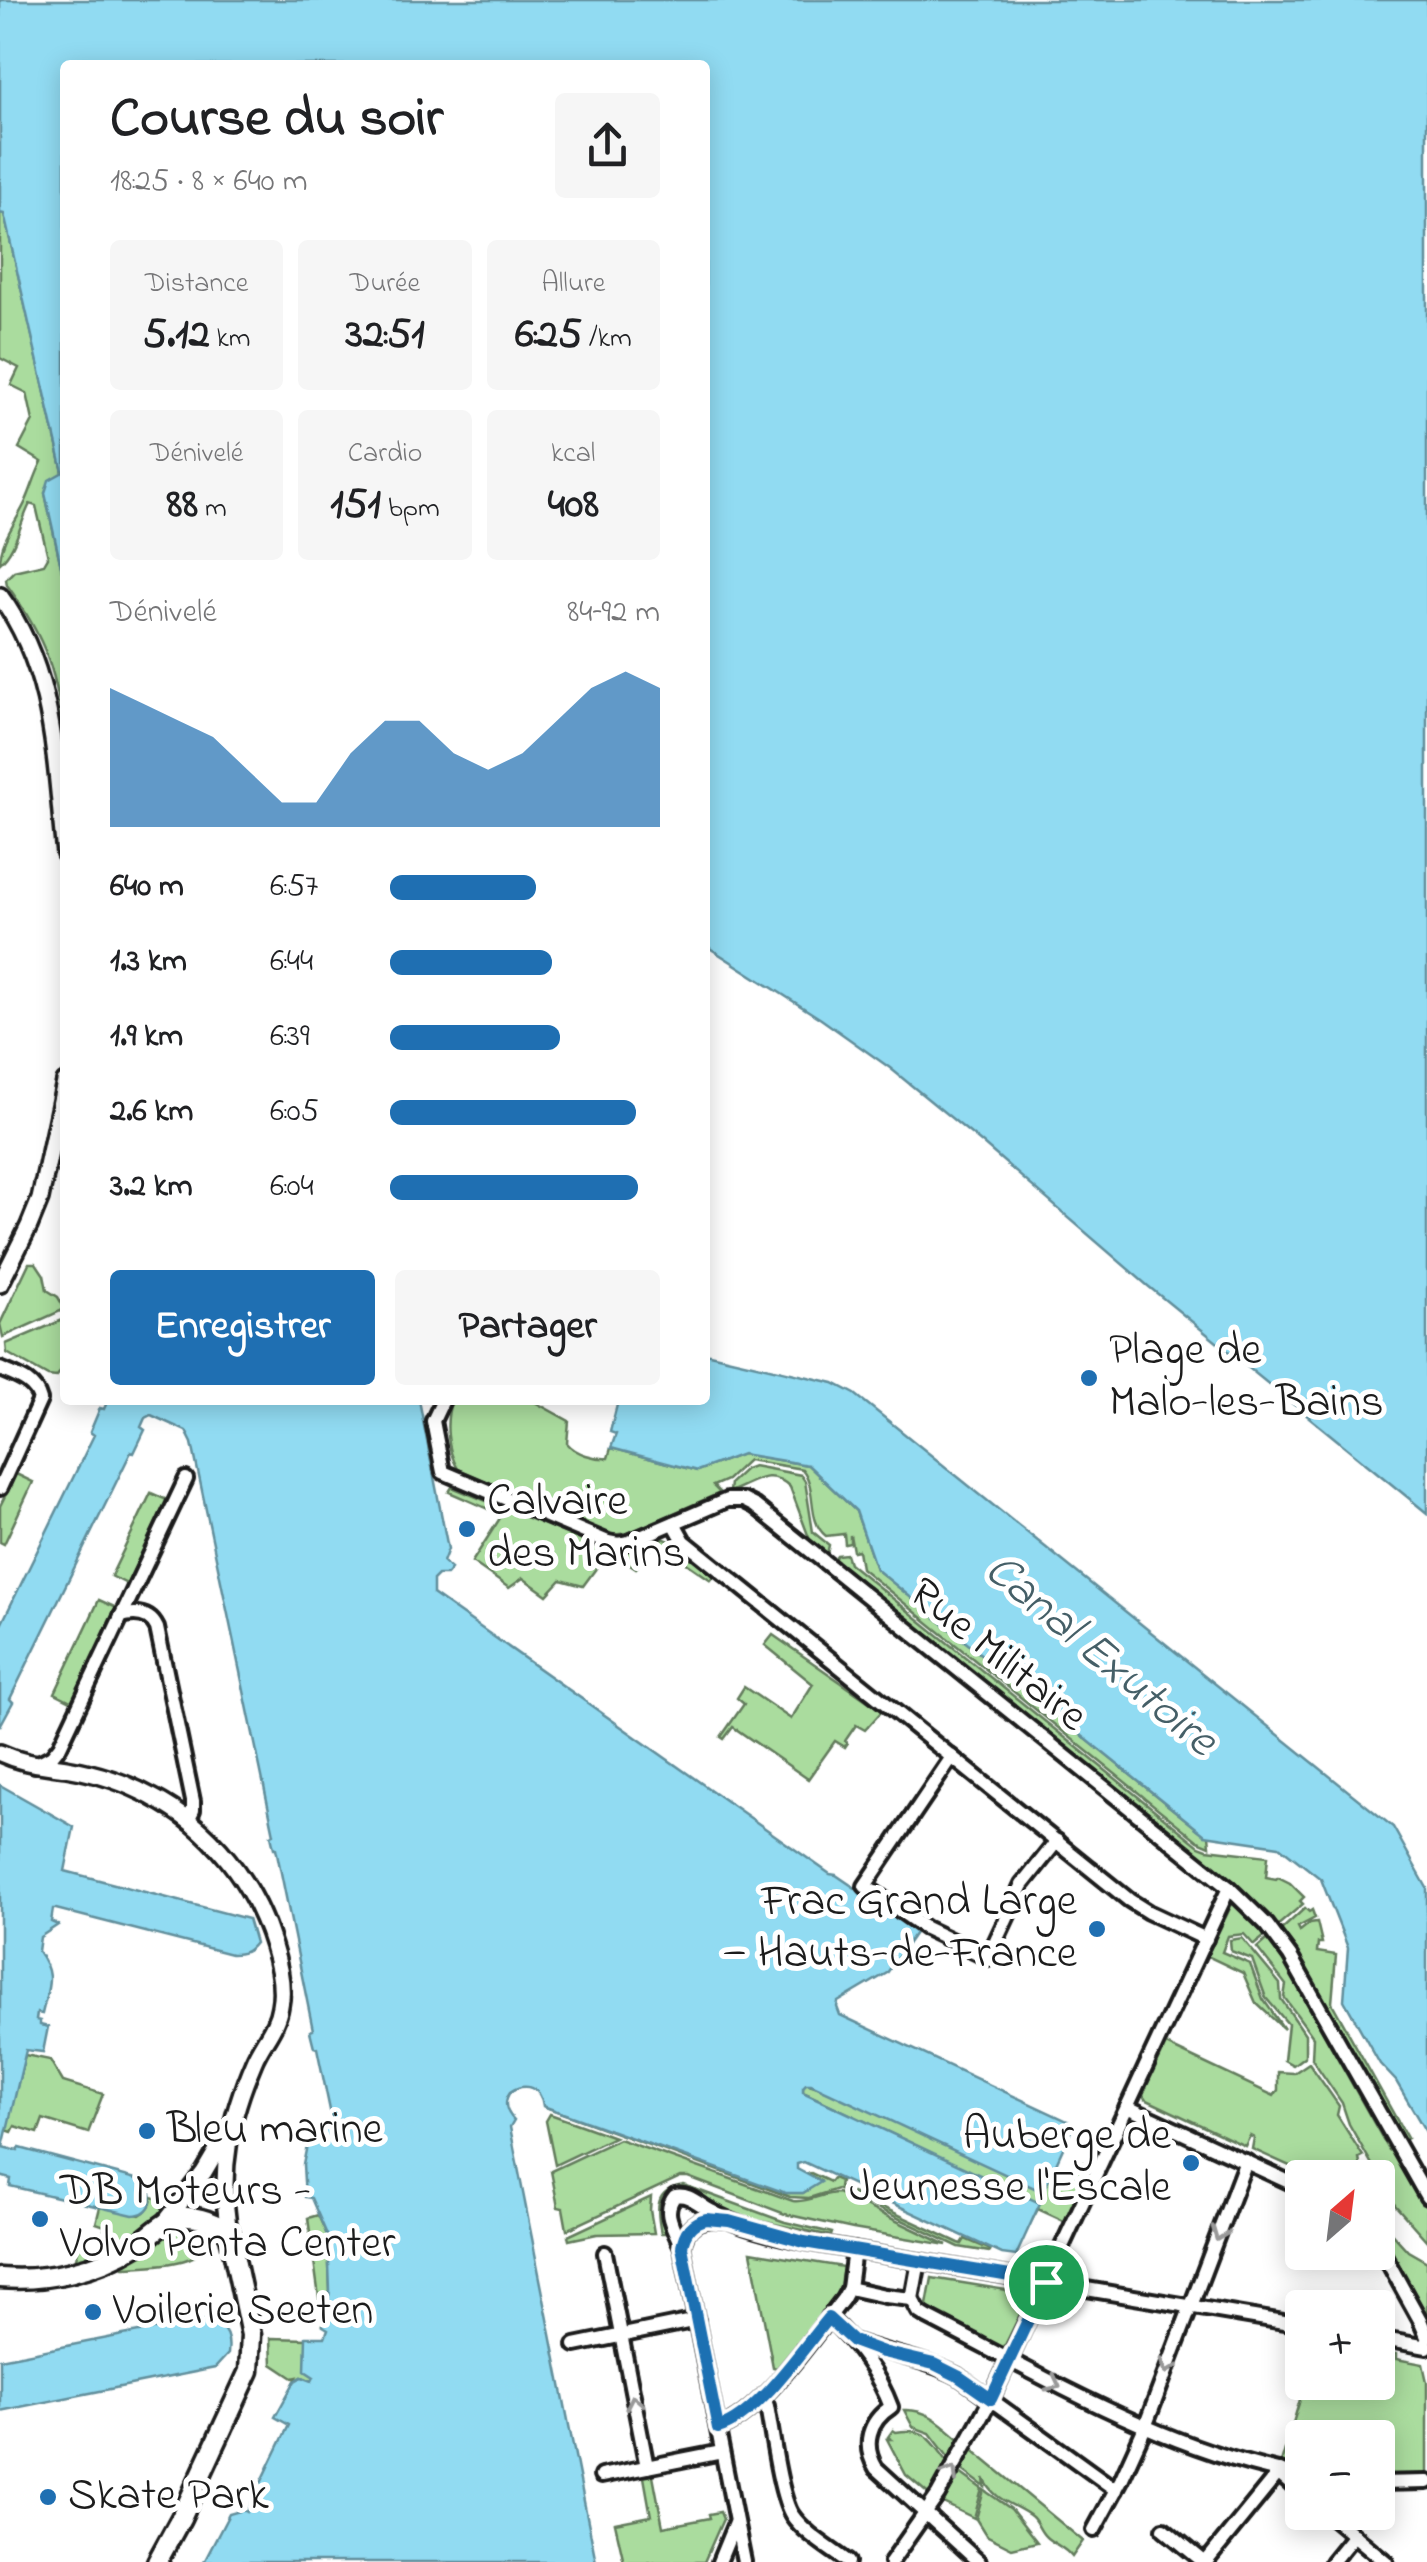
<!DOCTYPE html>
<html lang="fr">
<meta charset="utf-8">
<style>
:root{--surface:#fff;--page:#f6f6f6;--text:#202124;--muted:#757577;--accent:#1f6fb2}
body{margin:0;font-family:"Indie Flower",sans-serif;background:var(--page);color:var(--text);height:100vh;display:flex;flex-direction:column;font-size:38px;white-space:nowrap}
*{box-sizing:border-box;margin:0}
p{font-size:32px;color:var(--muted)}
.icon{flex:none;width:55px;height:55px;fill:none;stroke:currentColor;stroke-width:2;stroke-linecap:round;stroke-linejoin:round}
.map{position:relative;flex:1;overflow:hidden}
.details{position:absolute;left:60px;top:60px;width:650px;height:1345px;display:flex;flex-direction:column;background:var(--surface);border-radius:10px;box-shadow:0 5px 25px #0003}
.details>*{flex:none}
.needle{width:65px;rotate:28deg}
.tools{position:absolute;left:1285px;top:2160px;display:grid;gap:20px}
.tools a{display:grid;place-items:center;width:110px;height:110px;border-radius:10px;background:var(--surface);box-shadow:0 5px 25px #0003;font-size:50px}
.pin{position:absolute;display:grid;place-items:center;width:85px;height:85px;color:#fff;margin:-42px;border:5px solid #fff;border-radius:50%;box-shadow:0 2px 10px #0007}
.round{display:grid;place-items:center;flex:none;width:105px;height:105px;border-radius:10px;background:var(--page)}
.headline{display:flex;align-items:center;justify-content:space-between;height:170px;padding:0 50px}
h1{font-size:55px;font-weight:800;line-height:75px}
.stats{display:grid;grid-template-columns:repeat(3,1fr);gap:15px;height:170px;padding:10px 50px}
.stats div{display:grid;align-content:center;border-radius:10px;background:var(--page);text-align:center}
.stats b{font-size:42px;font-weight:800}
.stats small{font-size:28px;font-weight:400}
.stats p{font-size:28px}
.chart{height:280px;padding:20px 50px}
.chart p{display:flex;justify-content:space-between}
.chart svg{width:100%;height:180px;margin-top:10px;fill:var(--accent);opacity:.7}
.primary-button{display:flex;gap:20px;margin-top:auto;padding:20px 50px}
.primary-button a{flex:1;height:115px;border-radius:10px;background:var(--accent);color:#fff;font-size:40px;font-weight:800;line-height:115px;text-align:center}
.primary-button a+a{background:var(--page);color:var(--text)}
ul{padding:0 50px;list-style:none;font-size:32px}
li{display:grid;grid-template-columns:160px 120px 1fr;align-items:center;height:75px}
li i{height:25px;border-radius:12px;background:var(--accent)}
.map>svg:first-child{display:block}
</style>
<div class="map">
<svg width="1427" height="2562" viewBox="0 0 1427 2562">
<rect width="100%" height="100%" fill="#fff"/>
<filter id="ink" filterUnits="userSpaceOnUse"><feTurbulence type="fractalNoise" baseFrequency=".01" numOctaves="2"/><feDisplacementMap in="SourceGraphic" scale="20" xChannelSelector="R" yChannelSelector="G"/><feConvolveMatrix kernelMatrix="1 2 1 2 8 2 1 2 1" color-interpolation-filters="sRGB"/></filter>
<g filter="url(#ink)">
<g fill="#aadc9e" stroke="#637c5d" stroke-width="2.5">
<path d="M 0,213 L 4,213 L 63,472 L 45,493 L 65,585 L 65,743 C 58,676 47,640 7,585 L 6,579 L 14,571 L 44,564 L 48,557 L 36,506 L 30,504 C 20,523 16,550 0,563 C 0,541 17,521 26,501 C 32,488 35,475 42,462 L 19,448 L 33,421 L 27,393 L 11,385 L 19,368 L 0,358 Z"/>
<path d="M 29,1263 L 36,1263 L 44,1275 L 47,1290 L 58,1297 L 65,1309 L 3,1337 L 0,1324 Z"/>
<path d="M 65,1319 C 65,1338 71,1363 56,1377 L 48,1376 L 7,1353 L 6,1344 Z"/>
<path d="M 452,1400 L 531,1400 L 569,1421 L 567,1443 C 576,1454 595,1459 608,1458 L 611,1448 L 697,1471 L 742,1454 L 808,1465 L 856,1511 L 876,1569 L 1169,1806 L 1199,1830 L 1209,1835 L 1210,1846 L 1198,1841 L 861,1568 L 858,1550 L 853,1551 L 850,1535 L 850,1543 L 845,1544 L 844,1534 L 826,1536 C 806,1520 818,1488 802,1469 L 748,1460 L 727,1480 L 713,1486 L 720,1493 L 628,1533 L 612,1535 L 458,1469 C 447,1450 444,1421 452,1400 Z"/>
<path d="M 753,1466 L 801,1475 L 805,1481 L 813,1532 L 829,1545 L 827,1554 L 811,1543 L 790,1487 C 769,1466 752,1484 729,1492 L 730,1483 L 745,1469 Z"/>
<path d="M 16,1474 L 33,1482 L 4,1544 L 0,1542 L 0,1506 Z"/>
<path d="M 452,1487 L 611,1552 C 630,1552 643,1539 659,1538 C 673,1537 703,1566 715,1575 L 711,1580 L 656,1542 L 636,1568 L 616,1555 L 608,1566 L 600,1563 L 583,1586 L 561,1580 L 547,1595 L 523,1578 L 509,1588 L 472,1562 L 502,1515 L 449,1492 Z"/>
<path d="M 151,1493 L 167,1500 L 127,1584 L 111,1576 Z"/>
<path d="M 846,1554 L 849,1563 L 1199,1846 L 1207,1849 L 1268,1856 L 1266,1877 L 1276,1879 L 1278,1877 L 1290,1883 L 1304,1897 L 1300,1901 L 1303,1904 L 1276,1927 L 1237,1886 L 833,1560 L 837,1555 Z"/>
<path d="M 99,1600 L 117,1608 L 73,1702 L 55,1693 Z"/>
<path d="M 773,1635 L 882,1711 L 865,1730 L 856,1725 L 845,1741 L 847,1744 L 845,1747 L 835,1741 L 808,1779 L 733,1727 L 724,1739 L 721,1737 L 744,1704 L 737,1698 L 744,1687 L 791,1719 L 813,1684 L 765,1645 Z"/>
<path d="M 1232,1904 L 1240,1908 L 1265,1936 L 1254,1945 L 1244,1934 L 1228,1936 L 1222,1952 L 1250,1964 L 1263,1999 L 1284,2029 L 1256,2003 L 1243,1973 L 1207,1956 Z"/>
<path d="M 1305,1908 L 1309,1912 L 1312,1910 L 1315,1918 L 1298,1927 L 1300,1931 L 1310,1923 L 1317,1922 L 1322,1943 L 1318,1943 L 1317,1952 L 1336,1955 L 1332,2003 L 1407,2138 L 1401,2141 L 1308,1975 L 1279,1932 Z"/>
<path d="M 1242,1938 L 1280,1984 L 1281,1999 L 1305,2034 L 1305,2056 L 1293,2065 L 1284,2060 L 1288,2024 L 1266,1998 L 1252,1959 L 1231,1951 L 1230,1940 Z"/>
<path d="M 1266,1940 L 1269,1941 L 1285,1964 L 1389,2150 L 1393,2150 L 1415,2193 L 1427,2207 L 1427,2241 L 1395,2205 L 1349,2124 L 1342,2103 L 1312,2059 L 1313,2037 L 1284,1997 L 1286,1985 L 1257,1948 Z"/>
<path d="M 1166,2045 L 1274,2096 L 1278,2090 L 1278,2072 L 1294,2073 L 1309,2063 L 1339,2106 L 1337,2115 L 1363,2156 L 1359,2158 L 1362,2177 L 1314,2177 L 1252,2149 L 1254,2138 L 1250,2136 L 1245,2146 L 1145,2099 L 1143,2094 Z"/>
<path d="M 25,2055 L 50,2060 L 63,2082 L 103,2094 L 88,2133 L 43,2119 L 38,2133 L 15,2126 L 12,2132 L 6,2130 Z"/>
<path d="M 806,2083 L 1010,2151 L 1068,2178 L 1077,2160 L 1092,2167 L 1066,2222 L 1038,2209 L 1030,2224 L 993,2182 L 807,2094 L 803,2092 L 803,2087 Z"/>
<path d="M 543,2106 L 786,2193 L 803,2193 L 820,2181 L 807,2174 L 811,2173 L 830,2182 L 833,2178 L 840,2181 L 839,2187 L 959,2243 L 962,2244 L 965,2239 L 991,2250 L 990,2252 L 959,2247 L 837,2189 L 809,2198 L 790,2197 Z"/>
<path d="M 550,2114 L 614,2137 L 555,2165 L 546,2121 Z"/>
<path d="M 619,2139 L 793,2201 C 809,2203 822,2193 838,2193 L 947,2245 L 853,2229 L 785,2214 L 688,2177 L 680,2177 L 567,2230 L 563,2208 L 558,2207 L 551,2171 Z"/>
<path d="M 684,2185 L 785,2222 L 832,2233 L 831,2236 L 760,2221 L 757,2225 C 741,2219 718,2214 705,2202 C 699,2196 697,2189 687,2187 C 672,2185 660,2197 661,2212 C 661,2220 667,2226 671,2233 L 661,2233 C 656,2209 654,2189 684,2185 Z"/>
<path d="M 152,2197 L 171,2202 C 140,2234 117,2249 75,2262 L 79,2247 L 100,2246 L 105,2226 L 96,2223 L 100,2207 L 140,2215 C 146,2212 152,2205 152,2197 Z"/>
<path d="M 651,2197 L 650,2210 L 654,2233 L 597,2234 L 569,2240 L 568,2236 Z"/>
<path d="M 318,2215 L 328,2237 L 330,2291 L 323,2326 L 308,2218 Z"/>
<path d="M 1378,2218 L 1408,2251 L 1427,2262 L 1427,2315 L 1378,2228 Z"/>
<path d="M 194,2224 L 216,2233 C 205,2267 154,2265 124,2267 L 119,2263 L 173,2227 Z"/>
<path d="M 751,2252 L 843,2267 L 839,2292 L 777,2368 L 773,2367 Z"/>
<path d="M 932,2278 L 1030,2294 L 1003,2349 L 928,2308 L 927,2305 Z"/>
<path d="M 271,2338 L 307,2339 L 315,2376 L 312,2381 L 302,2377 L 295,2381 L 297,2377 L 293,2378 L 272,2364 Z"/>
<path d="M 1378,2351 L 1396,2354 L 1396,2359 L 1423,2364 L 1427,2382 L 1427,2474 L 1378,2474 L 1378,2438 L 1302,2438 L 1302,2467 L 1281,2463 L 1305,2383 L 1378,2382 Z"/>
<path d="M 904,2410 C 930,2409 945,2427 964,2443 L 953,2463 L 930,2433 L 913,2427 Z"/>
<path d="M 893,2430 L 896,2432 C 929,2426 933,2444 951,2466 L 932,2497 L 906,2475 L 887,2439 L 891,2439 L 888,2437 Z"/>
<path d="M 969,2447 L 1083,2541 L 1072,2557 C 1063,2546 1055,2545 1046,2537 C 1040,2532 1038,2523 1032,2517 C 1016,2504 994,2502 984,2478 L 985,2487 L 958,2467 Z"/>
<path d="M 956,2470 L 982,2489 L 974,2518 L 937,2500 Z"/>
<path d="M 653,2475 L 663,2527 L 710,2518 L 709,2514 L 720,2512 L 723,2519 L 704,2562 L 624,2562 L 615,2523 L 651,2516 L 644,2477 Z"/>
<path d="M 984,2490 L 1011,2509 L 1037,2542 L 1012,2548 L 986,2535 L 976,2519 Z"/>
</g>
<g fill="#91dbf2" stroke="#628f9c" stroke-width="2.5">
<path d="M 0,0 L 1427,0 L 1427,1513 L 1148,1286 L 982,1143 L 890,1068 L 821,1019 L 705,945 L 705,65 L 65,65 L 65,585 L 45,493 L 49,480 L 63,472 L 4,214 L 0,213 Z"/>
<path d="M 705,1353 L 834,1383 L 855,1394 L 1393,1827 L 1427,1888 L 1427,2134 L 1396,2081 L 1380,2064 L 1344,2000 L 1348,1948 L 1321,1879 L 1279,1846 L 1205,1835 L 926,1610 L 876,1569 L 856,1511 L 808,1465 L 742,1454 L 697,1471 L 611,1448 L 616,1434 L 610,1432 L 617,1405 L 612,1400 L 705,1400 Z"/>
<path d="M 108,1400 L 419,1400 L 448,1549 L 443,1562 L 451,1569 L 446,1575 L 438,1575 L 433,1580 L 433,1594 L 830,1874 L 836,1875 L 917,1930 L 887,1973 L 838,2002 L 837,2007 L 840,2015 L 1074,2124 L 1043,2192 L 811,2084 L 806,2084 L 803,2087 L 803,2092 L 807,2094 L 1040,2203 L 1016,2256 L 1002,2254 L 804,2162 L 797,2164 L 797,2169 L 821,2182 L 803,2193 L 786,2193 L 543,2106 C 541,2087 525,2082 510,2092 C 503,2102 506,2112 514,2120 L 510,2127 L 596,2562 L 204,2562 L 229,2514 L 243,2510 L 247,2512 L 289,2425 L 275,2417 L 295,2381 L 302,2377 L 312,2381 L 314,2377 L 305,2371 L 306,2337 L 325,2337 L 328,2329 L 323,2326 L 330,2291 L 328,2237 L 311,2198 L 305,2197 L 303,2165 L 307,2145 L 324,2140 L 320,2124 L 332,2120 L 317,2048 L 314,2047 L 310,2031 L 313,2030 L 276,1848 L 274,1848 L 271,1835 L 274,1834 L 192,1443 L 186,1431 L 151,1415 L 145,1418 L 141,1427 L 145,1430 L 134,1453 L 131,1452 L 10,1699 L 13,1702 L 0,1726 L 0,1627 L 94,1435 L 90,1432 L 100,1408 L 104,1409 Z"/>
<path d="M 0,1785 L 74,1827 L 65,1871 L 248,1919 L 255,1943 C 248,1952 243,1954 231,1954 L 56,1909 L 53,1909 L 51,1922 L 58,1925 L 40,1937 L 38,1951 C 56,1976 48,1986 42,2014 L 37,2013 L 36,2020 L 40,2021 L 40,2025 L 48,2027 L 43,2052 L 26,2050 L 3,2147 L 18,2151 L 20,2148 L 144,2181 C 157,2194 153,2214 133,2215 L 10,2186 L 11,2179 L 0,2176 Z"/>
<path d="M 200,2320 C 222,2321 231,2333 228,2354 L 215,2368 L 0,2411 L 0,2359 Z"/>
</g>
<g fill="none" stroke-linecap="round" stroke-linejoin="round">
<defs>
<g id="minor">
<path d="M 0,1369 C 16,1376 35,1381 40,1400 L 0,1488"/>
<path d="M 443,1400 L 433,1421 L 443,1472 L 608,1542 L 618,1544 L 629,1542 L 727,1500 L 743,1500 L 755,1506 L 1229,1888 L 1267,1925 L 1290,1956 L 1427,2197"/>
<path d="M 674,1523 L 684,1541 L 1129,1900 L 1148,1912 L 1206,1939"/>
<path d="M 121,1616 C 136,1612 150,1613 157,1628 L 193,1801 L 193,1810 L 188,1820"/>
<path d="M 952,1757 L 865,1886 L 925,1928 L 988,1958 L 1022,1885 L 1057,1841"/>
<path d="M 35,1765 L 52,1756 L 60,1746 L 186,1479"/>
<path d="M 1127,2107 L 1302,2188"/>
<path d="M 1378,2244 L 1420,2320 L 1427,2337"/>
<path d="M 682,2247 C 686,2223 701,2217 723,2220"/>
<path d="M 605,2253 L 647,2467"/>
<path d="M 849,2288 L 885,2296 L 912,2299"/>
<path d="M 912,2299 L 919,2312 L 927,2317 C 1048,2379 1167,2451 1302,2476"/>
<path d="M 912,2299 L 919,2261"/>
<path d="M 828,2317 C 855,2342 878,2372 891,2407 C 869,2421 862,2445 876,2468 L 979,2562"/>
<path d="M 1378,2338 L 1427,2347"/>
<path d="M 853,2341 C 888,2354 924,2359 958,2376 L 1116,2490"/>
<path d="M 575,2345 L 697,2320"/>
<path d="M 763,2397 L 767,2406 C 772,2432 780,2496 792,2515 C 805,2534 830,2548 848,2562"/>
<path d="M 718,2428 C 759,2417 816,2333 843,2299 L 849,2288 L 854,2250"/>
<path d="M 1279,2474 L 1302,2494"/>
<path d="M 601,2476 L 722,2452"/>
<path d="M 1378,2483 L 1427,2482"/>
<path d="M 1326,2512 L 1386,2562"/>
<path d="M 1164,2529 L 1204,2562"/>
<path d="M 1094,2530 L 1121,2480 L 1145,2427 L 1246,2161"/>
<path d="M 719,2562 L 735,2523"/>
<path d="M 744,2562 L 682,2247 C 675,2230 661,2212 675,2196 C 689,2193 698,2204 711,2211 C 740,2228 772,2235 805,2242 L 1302,2325"/>
<path d="M 891,2562 L 938,2495 L 991,2399 L 1229,1888"/>
<path d="M 1206,2562 L 1280,2471"/>
<path d="M 1332,2562 L 1354,2535"/>
</g>
<g id="tertiary">
<path d="M 0,596 C 56,672 55,764 65,854"/>
<path d="M 0,1284 L 29,1226 L 40,1199 L 65,1082"/>
<path d="M 0,1753 C 24,1764 41,1764 66,1768 C 96,1773 125,1782 152,1797 C 212,1828 254,1883 273,1946 C 279,1965 284,1987 280,2006 C 277,2027 262,2042 254,2061 C 230,2117 218,2170 229,2231"/>
<path d="M 163,2225 L 204,2172 L 224,2138"/>
</g>
<path id="secondary" d="M 0,2278 C 46,2282 97,2270 137,2245 C 152,2235 164,2219 184,2217 C 200,2216 215,2224 229,2231 L 251,2335 L 249,2371 L 181,2518 L 157,2562"/>
</defs>
<use href="#minor" stroke="#1c1c1c" stroke-width="20"/>
<use href="#tertiary" stroke="#1c1c1c" stroke-width="22"/>
<use href="#secondary" stroke="#1c1c1c" stroke-width="25"/>
<use href="#minor" stroke="#fff" stroke-width="12"/>
<use href="#tertiary" stroke="#fff" stroke-width="15"/>
<use href="#secondary" stroke="#fff" stroke-width="18"/>
</g>
<defs><path id="oneway-chevron" d="M-2-3.5L2.5 0L-2 3.5" fill="none" stroke-width="1.6" stroke-linecap="round" stroke-linejoin="round" transform="scale(2.5)"/></defs>
<g stroke="#999">
<use href="#oneway-chevron" transform="translate(1219 2234) rotate(111)"/>
<use href="#oneway-chevron" transform="translate(1168 2367) rotate(111)"/>
<use href="#oneway-chevron" transform="translate(1054 2384) rotate(27)"/>
<use href="#oneway-chevron" transform="translate(634 2402) rotate(-101)"/>
<use href="#oneway-chevron" transform="translate(951 2473) rotate(-59)"/>
</g>
</g>
<g fill="none" stroke-linecap="round" stroke-linejoin="round" filter="url(#ink)">
<defs>
<path id="route" d="M 706,2219 L 729,2221 L 804,2242 L 1046,2282 L 991,2399 L 958,2376 L 934,2364 L 883,2352 L 853,2341 L 828,2318 C 803,2348 756,2418 718,2428 L 682,2247 C 684,2232 692,2222 706,2219 Z"/>
</defs>
<use href="#route" stroke="#fff" stroke-width="20"/>
<use href="#route" stroke="#1f6fb2" stroke-width="12"/>
</g>
<g fill="#1f6fb2" stroke="#fff" stroke-width="4">
<circle cx="1089" cy="1378" r="10"/>
<circle cx="467" cy="1529" r="10"/>
<circle cx="1097" cy="1929" r="10"/>
<circle cx="147" cy="2131" r="10"/>
<circle cx="1191" cy="2163" r="10"/>
<circle cx="40" cy="2219" r="10"/>
<circle cx="93" cy="2312" r="10"/>
<circle cx="48" cy="2497" r="10"/>
</g>
<g text-anchor="middle" dominant-baseline="central" stroke-width="10" stroke-linejoin="round" paint-order="stroke">
<g font-size="45" fill="#1c1c1c" stroke="#fff" text-anchor="start">
<text x="1109" y="1352">Plage de<tspan x="1109" dy="52">Malo-les-Bains</tspan></text>
<text x="487" y="1503">Calvaire<tspan x="487" dy="52">des Marins</tspan></text>
<text x="1077" y="1903" text-anchor="end">Frac Grand Large<tspan x="1077" dy="52">— Hauts-de-France</tspan></text>
<text x="167" y="2131">Bleu marine</text>
<text x="1171" y="2137" text-anchor="end">Auberge de<tspan x="1171" dy="52">Jeunesse l'Escale</tspan></text>
<text x="60" y="2193">DB Moteurs -<tspan x="60" dy="52">Volvo Penta Center</tspan></text>
<text x="113" y="2312">Voilerie Seeten</text>
<text x="68" y="2497">Skate Park</text>
</g>
<g font-size="45" fill="#1c1c1c" stroke="#fff">
<text transform="translate(997 1656) rotate(39)">Rue Militaire</text>
</g>
<g font-size="48" font-style="italic" fill="#455f67" stroke="#fff">
<text transform="translate(1100 1656) rotate(40)">Canal Exutoire</text>
</g>
</g>
</svg>
<div class="tools">
<a><svg class="needle" viewBox="-14 -14 28 28"><path d="M0-13l5 13h-10z" fill="#e53935"/><path d="M0 13l5-13h-10z" fill="#757577"/></svg></a>
<a>+</a>
<a>−</a>
</div>
<div class="pin" style="left:1046px;top:2282px;background:#1e9e55"><svg class="icon" aria-label="arrive" viewBox="0 0 24 24"><path d="M6 21V4h12l-3 4 3 4H6"/></svg></div>
<section class="details">
<div class="headline"><div><h1>Course du soir</h1><p>18:25 · 8 × 640 m</p></div><a class="round"><svg class="icon" aria-label="share" viewBox="0 0 24 24"><path d="M12 15V3M7 8l5-5 5 5M5 13v7h14v-7"/></svg></a></div>
<div class="stats">
<div><p>Distance</p><b>5.12<small> km</small></b></div>
<div><p>Durée</p><b>32:51</b></div>
<div><p>Allure</p><b>6:25<small> /km</small></b></div>
</div>
<div class="stats">
<div><p>Dénivelé</p><b>88<small> m</small></b></div>
<div><p>Cardio</p><b>151<small> bpm</small></b></div>
<div><p>kcal</p><b>408</b></div>
</div>
<div class="chart"><p><span>Dénivelé</span>84–92 m</p>
<svg viewBox="0 0 160 44" preserveAspectRatio="none"><path d="M0 44V10L10 14L20 18L30 22L40 30L50 38L60 38L70 26L80 18L90 18L100 26L110 30L120 26L130 18L140 10L150 6L160 10V44z"/></svg>
</div>
<ul>
<li><b>640 m</b>6:57<i style="width:54%"></i></li>
<li><b>1.3 km</b>6:44<i style="width:60%"></i></li>
<li><b>1.9 km</b>6:39<i style="width:63%"></i></li>
<li><b>2.6 km</b>6:05<i style="width:91%"></i></li>
<li><b>3.2 km</b>6:04<i style="width:92%"></i></li>
</ul>
<div class="primary-button"><a>Enregistrer</a><a>Partager</a></div>
</section>
</div>
